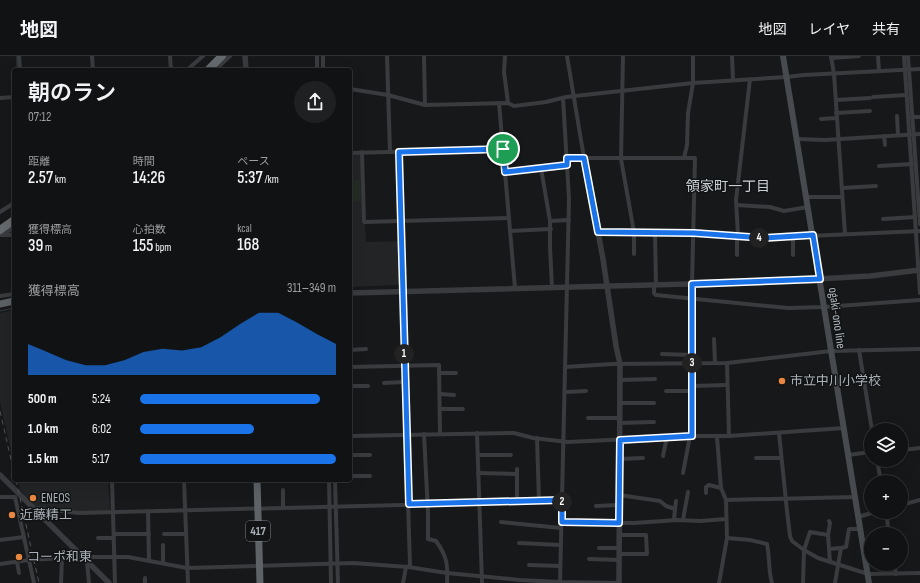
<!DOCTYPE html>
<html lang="ja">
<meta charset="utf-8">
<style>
:root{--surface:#111213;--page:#1e2021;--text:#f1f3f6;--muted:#9c9ea0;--line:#303233;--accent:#1a73e8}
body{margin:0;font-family:"Sofia Sans Condensed","Noto Sans JP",sans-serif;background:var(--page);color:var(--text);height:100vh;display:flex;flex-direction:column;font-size:15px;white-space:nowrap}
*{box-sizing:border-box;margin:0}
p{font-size:13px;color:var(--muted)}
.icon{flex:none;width:22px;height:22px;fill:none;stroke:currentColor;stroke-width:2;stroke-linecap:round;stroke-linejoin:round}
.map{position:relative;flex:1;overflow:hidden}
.sheet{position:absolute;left:12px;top:12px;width:340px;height:414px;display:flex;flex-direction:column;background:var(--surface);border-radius:4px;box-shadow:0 4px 16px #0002,0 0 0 1px var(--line)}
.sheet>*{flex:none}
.fabs{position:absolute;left:864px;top:367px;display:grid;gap:8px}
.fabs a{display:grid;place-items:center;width:44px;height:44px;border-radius:50%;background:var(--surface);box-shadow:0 4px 16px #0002,0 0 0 1px var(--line);font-size:20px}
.pin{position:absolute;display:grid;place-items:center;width:34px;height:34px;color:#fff;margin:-17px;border:2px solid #fff;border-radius:50%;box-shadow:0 1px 4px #0007}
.km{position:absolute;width:20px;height:20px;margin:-10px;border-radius:50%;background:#222;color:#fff;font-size:11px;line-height:20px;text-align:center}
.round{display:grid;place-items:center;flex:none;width:42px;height:42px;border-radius:21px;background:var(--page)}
.summary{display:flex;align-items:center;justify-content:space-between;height:68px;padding:0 16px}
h1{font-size:22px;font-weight:600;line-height:30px}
.figures{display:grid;grid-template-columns:repeat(3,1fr);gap:6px;height:68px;padding:4px 16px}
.figures div{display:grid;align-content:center}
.figures b{font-size:17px;font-weight:600}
.figures small{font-size:11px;font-weight:400}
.figures p{font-size:11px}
.chart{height:112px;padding:8px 16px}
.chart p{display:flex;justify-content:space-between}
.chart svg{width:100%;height:72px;margin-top:4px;fill:var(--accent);opacity:.7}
ul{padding:0 16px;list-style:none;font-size:13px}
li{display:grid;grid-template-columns:64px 48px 1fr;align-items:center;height:30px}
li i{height:10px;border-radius:5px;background:var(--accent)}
header{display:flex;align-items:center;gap:24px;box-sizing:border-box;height:56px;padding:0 20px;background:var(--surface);border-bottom:1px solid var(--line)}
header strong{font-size:19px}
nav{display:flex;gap:22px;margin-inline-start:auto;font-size:14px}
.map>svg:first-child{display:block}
</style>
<header>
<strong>地図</strong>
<nav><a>地図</a><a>レイヤ</a><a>共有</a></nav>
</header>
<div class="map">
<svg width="920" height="527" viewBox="0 0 920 527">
<rect width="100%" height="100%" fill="#171819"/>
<g fill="#232426">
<path d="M 350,98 L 359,98 L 361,101 L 362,168 L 365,168 L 366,186 L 400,185 L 401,226 L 397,229 L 350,231 Z"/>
<path d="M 14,254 L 14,408 L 0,346 L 0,257 Z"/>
<path d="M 18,424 L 108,424 L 110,455 L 71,455 L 36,451 L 20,434 Z"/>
</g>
<path fill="#242c24" d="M 350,124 L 360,124 L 361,145 L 350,145 Z"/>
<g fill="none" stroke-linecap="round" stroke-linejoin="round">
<g stroke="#313e42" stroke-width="1">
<path d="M 17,0 L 17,14"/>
<path d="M 0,255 L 14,252"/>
</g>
<g stroke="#393b3e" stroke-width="4">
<path d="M 19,0 L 20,14"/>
<path d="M 92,0 L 93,14"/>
<path d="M 170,0 L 171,14"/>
<path d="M 317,0 L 317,14"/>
<path d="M 323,0 L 323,14"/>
<path d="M 387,0 L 390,96"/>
<path d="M 424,0 L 425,49"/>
<path d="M 505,0 L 504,16 L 508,47"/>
<path d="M 567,0 L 584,102"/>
<path d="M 623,0 L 621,103 L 634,176 L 634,198"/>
<path d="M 732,0 L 733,24"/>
<path d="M 831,0 L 834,18 L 845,178"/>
<path d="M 878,0 L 879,15"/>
<path d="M 904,0 L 920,237"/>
<path d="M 908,0 L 920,168"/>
<path d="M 831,2 L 859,0"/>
<path d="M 187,14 L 203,0"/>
<path d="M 215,14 L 230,0"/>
<path d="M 350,33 L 388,39 L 425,49 L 508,47 L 514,50 L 546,46 L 566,41 L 693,27 L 786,21 L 804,19 L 920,13"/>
<path d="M 873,41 L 906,39"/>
<path d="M 0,42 L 14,41"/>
<path d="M 836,44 L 870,42"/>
<path d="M 499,47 L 515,232"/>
<path d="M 836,57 L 870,55"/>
<path d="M 897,60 L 898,79"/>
<path d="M 912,61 L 920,61"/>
<path d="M 821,63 L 837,62"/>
<path d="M 884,80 L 885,89"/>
<path d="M 797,83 L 825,84 L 920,78"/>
<path d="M 362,96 L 364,166 L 509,162"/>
<path d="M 399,96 L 403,218 L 402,255 L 410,509 L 408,511"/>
<path d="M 350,97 L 503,93"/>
<path d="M 567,102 L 695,102 L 692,228 L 692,380"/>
<path d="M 684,102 L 687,89 L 688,57 L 693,27 L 693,0"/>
<path d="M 879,110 L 912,108"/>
<path d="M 505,116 L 541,112"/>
<path d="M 842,132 L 876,130"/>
<path d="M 807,141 L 842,141"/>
<path d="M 737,149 L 770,151 L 784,155 L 808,151"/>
<path d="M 0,156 L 14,147"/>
<path d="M 883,163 L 915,161"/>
<path d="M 550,165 L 541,112 L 567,109"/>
<path d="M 510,175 L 551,173"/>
<path d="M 598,176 L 694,177 L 764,182 L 920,175"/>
<path d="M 655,176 L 656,229"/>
<path d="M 0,179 L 14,179"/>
<path d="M 3,179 L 14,171"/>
<path d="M 737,180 L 737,199"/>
<path d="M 738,180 L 736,144 L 750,23"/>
<path d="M 793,181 L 793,199"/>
<path d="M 654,229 L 654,237 L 656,239 L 788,252 L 824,251 L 920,244"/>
<path d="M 552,232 L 550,191 L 550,165 L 569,164"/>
<path d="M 0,240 L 14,238"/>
<path d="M 714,283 L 715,307"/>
<path d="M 350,294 L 366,293"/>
<path d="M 859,294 L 872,374"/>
<path d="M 662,298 L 692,299"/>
<path d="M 727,307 L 729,380"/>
<path d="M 350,311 L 439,309 L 440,378"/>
<path d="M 565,311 L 612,308 L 727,307 L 831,295 L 920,293"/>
<path d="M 439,317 L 456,317"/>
<path d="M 620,324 L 655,323"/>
<path d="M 384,327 L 405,326"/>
<path d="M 350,330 L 368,330"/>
<path d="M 692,330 L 727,329"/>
<path d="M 666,335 L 692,335"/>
<path d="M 565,336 L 586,335"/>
<path d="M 440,338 L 454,339"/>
<path d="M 620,347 L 654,347"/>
<path d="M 440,353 L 463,353"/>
<path d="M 588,362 L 620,362"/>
<path d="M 620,367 L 654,366"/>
<path d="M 477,377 L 482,527"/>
<path d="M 779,377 L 787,455 L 790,480 L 792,485 L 804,494 L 818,502 L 868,518 L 920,517"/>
<path d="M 424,378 L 428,457 L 428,483 L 436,485 C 447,500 448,509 447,527"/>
<path d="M 350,380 L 514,377 L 533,382 L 568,386 L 692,380 L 729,380 L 844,372"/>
<path d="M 717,381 L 721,432 L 726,444 L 727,482 L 719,527"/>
<path d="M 537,382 L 539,445"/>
<path d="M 901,394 L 920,392"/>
<path d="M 350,399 L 370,399"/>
<path d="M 478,399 L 511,399"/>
<path d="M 848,399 L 871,396"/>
<path d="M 663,400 L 667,381"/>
<path d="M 756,402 L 781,402"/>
<path d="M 619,403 L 643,402"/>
<path d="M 877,404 L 881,426"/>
<path d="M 517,413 L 517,445"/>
<path d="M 478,417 L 517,418"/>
<path d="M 683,417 L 690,380"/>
<path d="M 350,420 L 370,420"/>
<path d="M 112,424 L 115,527"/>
<path d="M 184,424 L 188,527"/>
<path d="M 329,424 L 331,527"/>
<path d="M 335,424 L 338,527"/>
<path d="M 283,434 L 283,452"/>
<path d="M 706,437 L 706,431 L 709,429 L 721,432"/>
<path d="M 619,439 L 660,445 L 666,450 L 675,453 L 674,464"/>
<path d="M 0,441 L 15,441 L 34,527"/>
<path d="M 726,444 L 855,441"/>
<path d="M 901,449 L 920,444"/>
<path d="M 596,450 L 619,449"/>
<path d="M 35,453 L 37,452 L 79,457 L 562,445"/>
<path d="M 675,453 L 676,445"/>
<path d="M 148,455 L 149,505"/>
<path d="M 886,456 L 889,478"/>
<path d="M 858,461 L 875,456"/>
<path d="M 683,464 L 688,436"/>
<path d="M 501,466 L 561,472"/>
<path d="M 562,466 L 634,467 L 677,464 L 700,465 L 726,463"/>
<path d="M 114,478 L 149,478"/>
<path d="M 164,478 L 186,478"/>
<path d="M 828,479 L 830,467 L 829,465"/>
<path d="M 98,482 L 114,482"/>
<path d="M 727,482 L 750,484 L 767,488 C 770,501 768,514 772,527"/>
<path d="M 0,484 L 24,481"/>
<path d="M 519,487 L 561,489"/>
<path d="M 163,489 L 163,507"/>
<path d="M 599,492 L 619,492"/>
<path d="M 829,493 L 841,492"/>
<path d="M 619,498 L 647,498 L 646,479 L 619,479"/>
<path d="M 589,503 L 619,504"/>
<path d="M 17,506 L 19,517"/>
<path d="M 87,506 L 89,527"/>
<path d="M 0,508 L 29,504 L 82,501 L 128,501 L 187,512 L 353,507 L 408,511 L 447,517 L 520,524 L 560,526 L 618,527"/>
<path d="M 894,508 L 896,518"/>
<path d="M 529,509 L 560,510"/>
<path d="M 61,527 L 62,502"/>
<path d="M 145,527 L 145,522"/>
<path d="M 403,527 L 406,511"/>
<path d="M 560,527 L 569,143 L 563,42"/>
<path d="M 803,527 L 804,494 L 810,476 L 828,479 L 830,506"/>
<path d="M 835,527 L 841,492 L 846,491 L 849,473 L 860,473"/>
</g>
<g stroke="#393b3e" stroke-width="5.5">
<path d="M 245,0 L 246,14"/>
<path d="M 584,102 L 603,203 L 616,290 L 620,308 L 619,527"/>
<path d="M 350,237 L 764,226 L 870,220 L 920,214"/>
<path d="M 0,419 L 109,527"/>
</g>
<path stroke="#474a4e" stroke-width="6" d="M 783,0 L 869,527"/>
<g stroke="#5d6266" stroke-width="7">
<path d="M 0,248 L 14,245"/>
<path d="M 257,424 L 260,527"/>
</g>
<g stroke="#656a6f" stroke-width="8">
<path d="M 208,14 L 222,0"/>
<path d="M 0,174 L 14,164"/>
</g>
<g stroke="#505357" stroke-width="1" stroke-dasharray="5 4" stroke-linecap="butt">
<path d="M 0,355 L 14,417"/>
<path d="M 16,424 L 39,527"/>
</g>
</g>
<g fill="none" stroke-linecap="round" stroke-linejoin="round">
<defs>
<path id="route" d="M 503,93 L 505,116 L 567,109 L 567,102 L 584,102 L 598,176 L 694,177 L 764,182 L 813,179 L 820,223 L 692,228 L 692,380 L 620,384 L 619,467 L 562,466 L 562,444 L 409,448 C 406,330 402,213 399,96 Z"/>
</defs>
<use href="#route" stroke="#fff" stroke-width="8"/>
<use href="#route" stroke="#1a73e8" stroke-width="5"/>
</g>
<g fill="#e88741" stroke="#121314" stroke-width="1.5">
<circle cx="782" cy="325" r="4"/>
<circle cx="33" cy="442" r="4"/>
<circle cx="12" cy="459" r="4"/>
<circle cx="19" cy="501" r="4"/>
</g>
<g text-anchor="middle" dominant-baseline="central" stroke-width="3" stroke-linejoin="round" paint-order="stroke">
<rect fill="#121314" stroke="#7c8287" stroke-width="1" x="246" y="465" width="24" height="20" rx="3"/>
<g font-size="12" font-weight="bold" fill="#aab2b8">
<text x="258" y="475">417</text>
</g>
<g font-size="13" fill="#aab2b8" stroke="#121314">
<text transform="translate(837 262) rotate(82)">ogaki-ono line</text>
</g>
<g font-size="13" fill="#aab2b8" stroke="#121314" text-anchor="start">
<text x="790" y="325">市立中川小学校</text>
<text x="41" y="442">ENEOS</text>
<text x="20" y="459">近藤精工</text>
<text x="27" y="501">コーポ和東</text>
</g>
<g font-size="14" fill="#cbd0d5" stroke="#121314">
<text x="728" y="130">領家町一丁目</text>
</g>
</g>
</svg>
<div class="fabs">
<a><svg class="icon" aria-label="layers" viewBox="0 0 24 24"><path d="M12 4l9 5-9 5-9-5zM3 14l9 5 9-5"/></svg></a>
<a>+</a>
<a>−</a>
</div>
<div class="pin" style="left:503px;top:93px;background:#1e9e55"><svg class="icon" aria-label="arrive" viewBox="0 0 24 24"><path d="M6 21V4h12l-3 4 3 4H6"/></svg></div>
<b class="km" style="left:404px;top:298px">1</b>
<b class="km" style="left:562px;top:446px">2</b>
<b class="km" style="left:692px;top:307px">3</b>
<b class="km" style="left:759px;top:182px">4</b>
<section class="sheet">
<div class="summary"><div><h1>朝のラン</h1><p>07:12</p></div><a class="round"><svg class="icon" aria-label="share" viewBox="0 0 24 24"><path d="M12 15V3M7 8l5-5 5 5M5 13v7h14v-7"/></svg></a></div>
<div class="figures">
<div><p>距離</p><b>2.57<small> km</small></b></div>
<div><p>時間</p><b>14:26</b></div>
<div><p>ペース</p><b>5:37<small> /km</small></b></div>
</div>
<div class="figures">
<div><p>獲得標高</p><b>39<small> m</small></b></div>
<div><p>心拍数</p><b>155<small> bpm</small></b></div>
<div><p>kcal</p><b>168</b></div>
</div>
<div class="chart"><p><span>獲得標高</span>311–349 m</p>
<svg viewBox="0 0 160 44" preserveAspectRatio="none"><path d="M0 44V25L10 30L20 35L30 38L40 38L50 35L60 30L70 28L80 29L90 27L100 21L110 13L120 6L130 6L140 12L150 19L160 25V44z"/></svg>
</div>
<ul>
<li><b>500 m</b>5:24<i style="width:92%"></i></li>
<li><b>1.0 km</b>6:02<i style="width:58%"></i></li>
<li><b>1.5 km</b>5:17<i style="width:100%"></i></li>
</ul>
</section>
</div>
